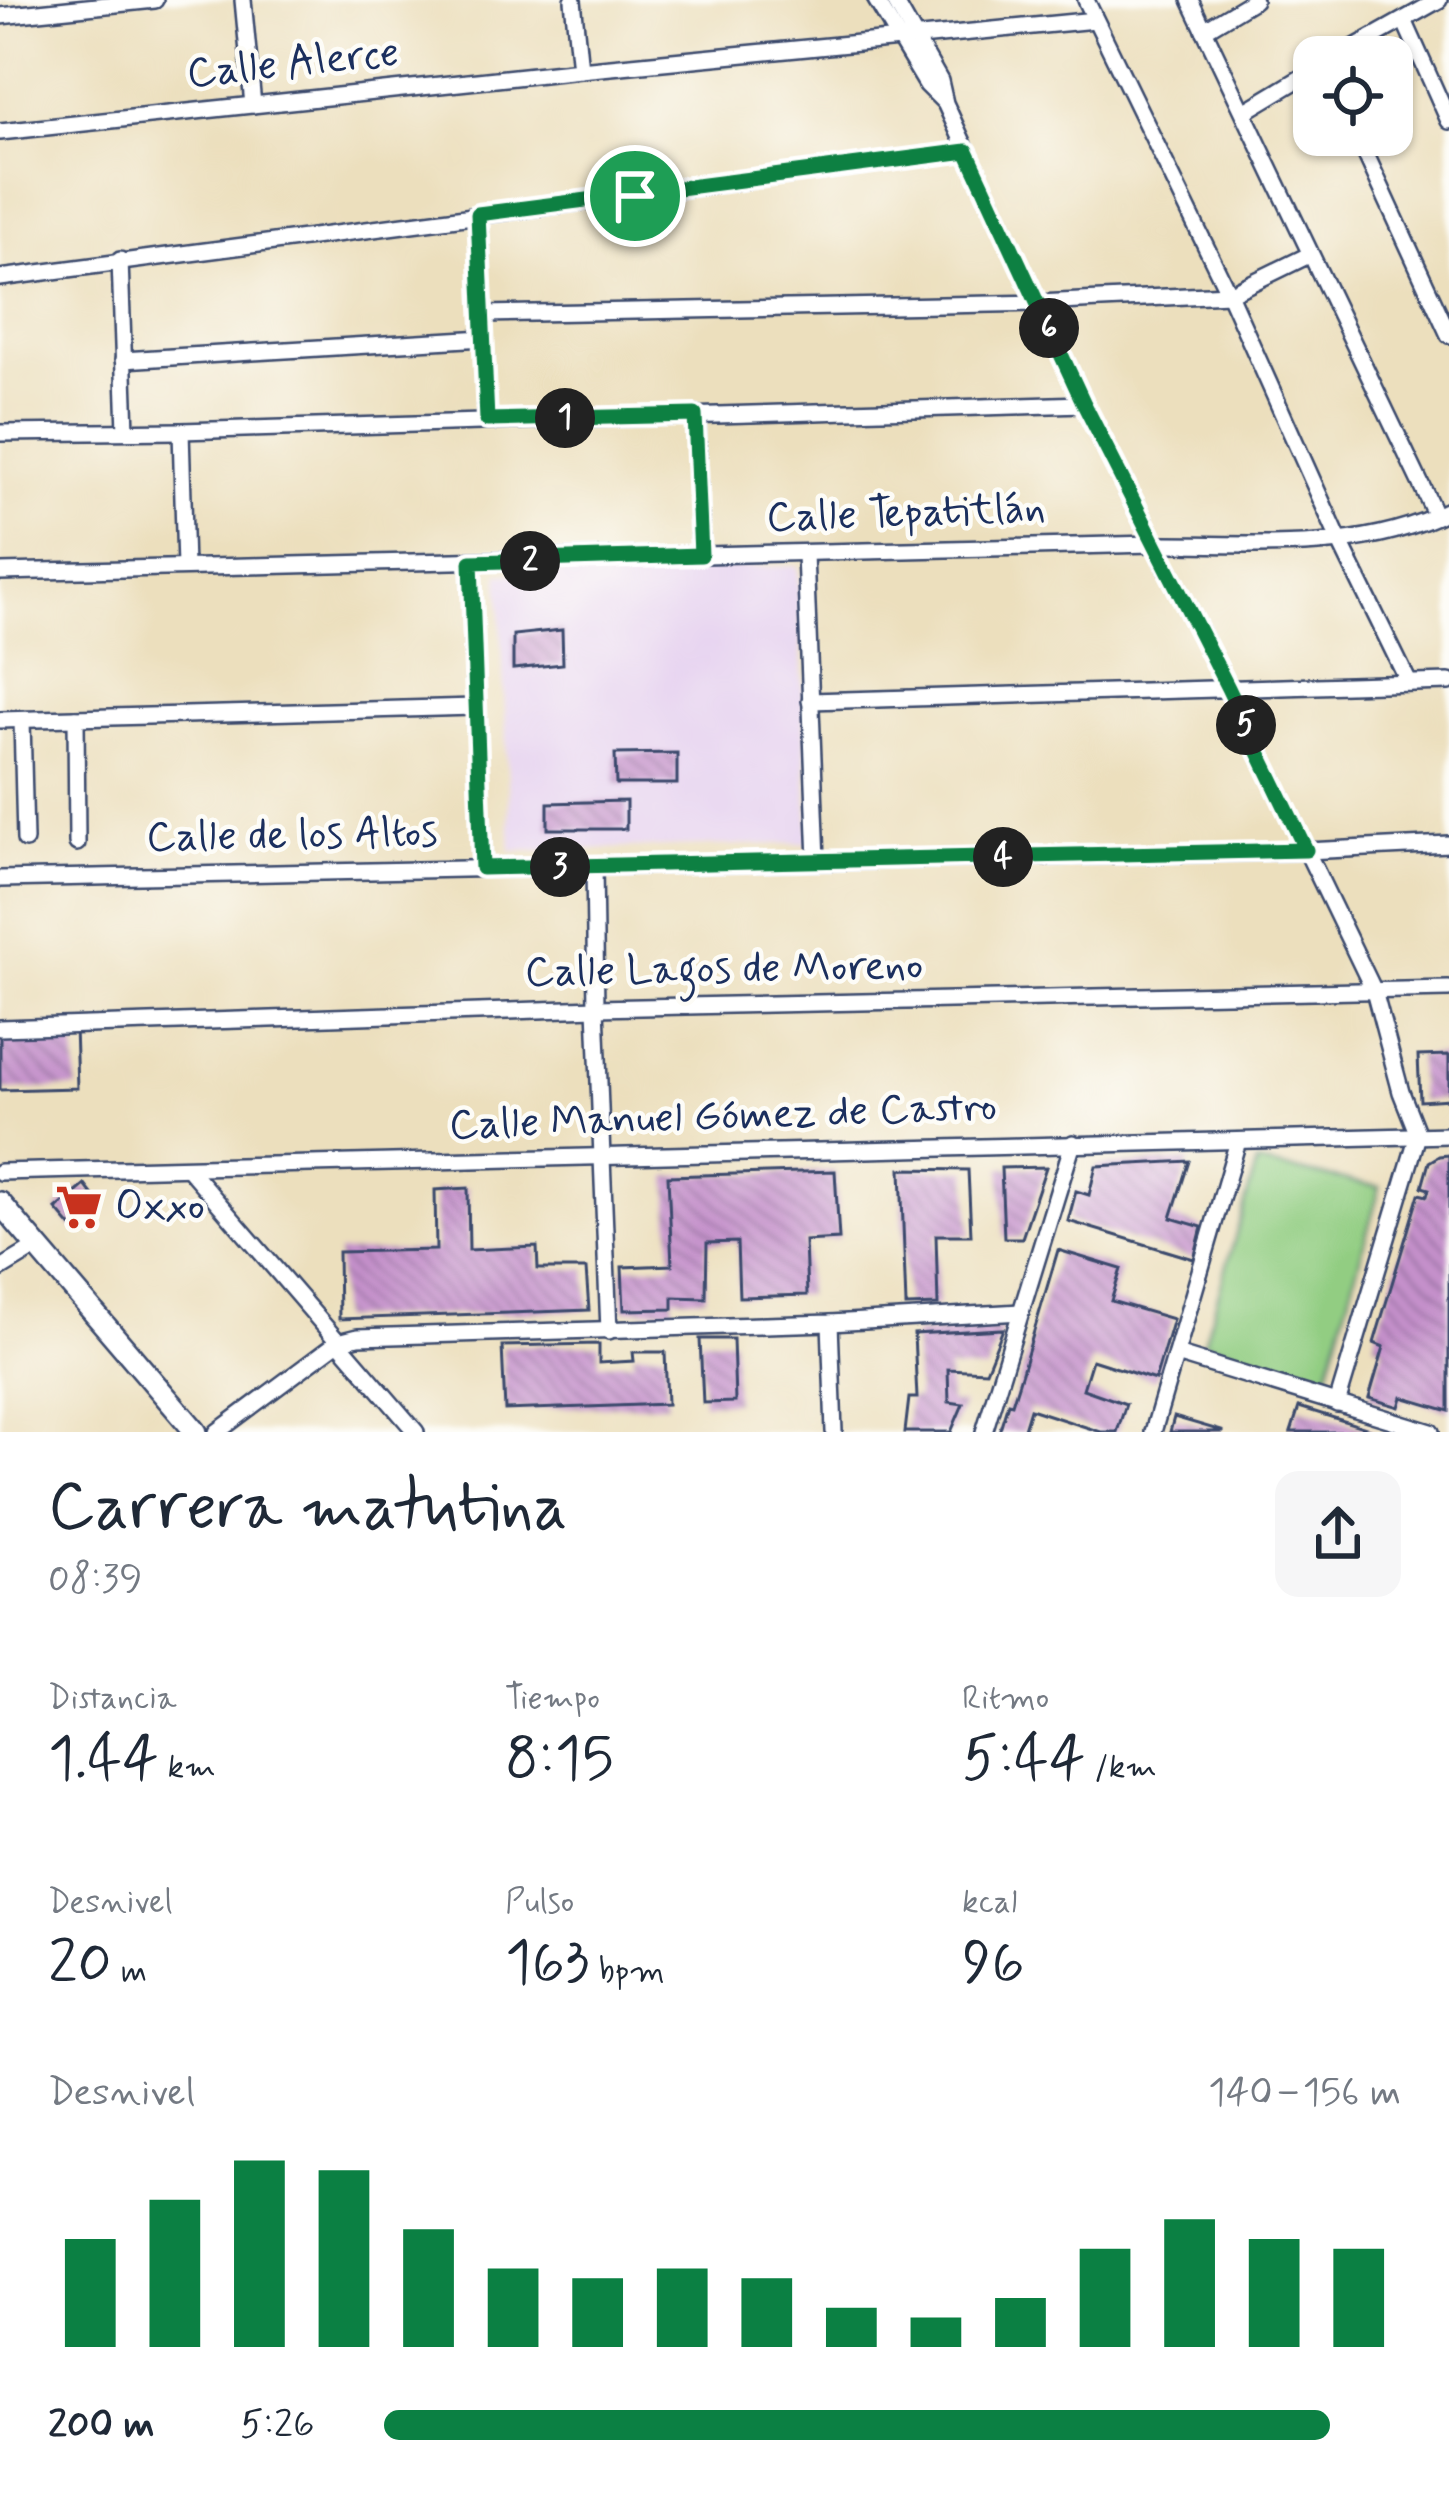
<!DOCTYPE html>
<html lang="es">
<meta charset="utf-8">
<style>
:root{--surface:#fff;--page:#f6f6f7;--text:#1f2937;--muted:#747a83;--accent:#0b8043}
body{margin:0;font-family:Mynerve,sans-serif;background:var(--page);color:var(--text);height:100vh;display:flex;flex-direction:column;font-size:45px;white-space:nowrap}
*{box-sizing:border-box;margin:0}
p{font-size:39px;color:var(--muted)}
.icon{flex:none;width:66px;height:66px;fill:none;stroke:currentColor;stroke-width:2;stroke-linecap:round;stroke-linejoin:round}
.map{position:relative;height:1432px;overflow:hidden}
.side{display:flex;flex-direction:column;background:var(--surface);flex:1}
.side>*{flex:none}
.tools{position:absolute;left:1293px;top:36px;display:grid;gap:24px}
.tools a{display:grid;place-items:center;width:120px;height:120px;border-radius:24px;background:var(--surface);box-shadow:0 3px 9px #0004;font-size:60px}
.pin{position:absolute;display:grid;place-items:center;width:102px;height:102px;color:#fff;margin:-51px;border:6px solid #fff;border-radius:50%;box-shadow:0 3px 12px #0007}
.km{position:absolute;width:60px;height:60px;margin:-30px;border-radius:50%;background:#222;color:#fff;font-size:33px;line-height:60px;text-align:center}
.round{display:grid;place-items:center;flex:none;width:126px;height:126px;border-radius:24px;background:var(--page)}
.head{display:flex;align-items:center;justify-content:space-between;height:204px;padding:0 48px}
h1{font-size:66px;font-weight:600;line-height:90px}
.stats{display:grid;grid-template-columns:repeat(3,1fr);gap:18px;height:204px;padding:12px 48px}
.stats div{display:grid;align-content:center}
.stats b{font-size:60px;font-weight:600}
.stats small{font-size:33px;font-weight:400}
.stats p{font-size:33px}
.chart{height:336px;padding:24px 48px}
.chart p{display:flex;justify-content:space-between}
.chart svg{width:100%;height:216px;margin-top:12px;stroke:var(--accent);stroke-width:6}
ul{padding:0 48px;list-style:none;font-size:39px}
li{display:grid;grid-template-columns:192px 144px 1fr;align-items:center;height:90px}
li i{height:30px;border-radius:15px;background:var(--accent)}
.map>svg:first-child{display:block}
</style>
<div class="map">
<svg width="1449" height="1432" viewBox="0 0 1449 1432">
<defs>
<pattern id="building-back-hatch" width="6" height="6" patternUnits="userSpaceOnUse" patternTransform="scale(3)"><rect width="6" height="6" fill="#c490ca"/><path d="M-1 5l2 2M0 0l6 6M5-1l2 2" fill="none" stroke="#9e76a7"/></pattern>
</defs>
<rect width="100%" height="100%" fill="#fdfcf7"/>
<filter id="ink" filterUnits="userSpaceOnUse"><feTurbulence type="fractalNoise" baseFrequency=".00833" numOctaves="2"/><feDisplacementMap in="SourceGraphic" scale="24" xChannelSelector="R" yChannelSelector="G"/><feConvolveMatrix kernelMatrix="1 2 1 2 8 2 1 2 1" color-interpolation-filters="sRGB"/></filter>
<filter id="wash" filterUnits="userSpaceOnUse"><feTurbulence type="fractalNoise" baseFrequency=".004" numOctaves="4" result="noise"/><feDisplacementMap in="SourceGraphic" scale="48" xChannelSelector="R" yChannelSelector="G"/><feGaussianBlur stdDeviation="2.7" result="paint"/><feColorMatrix in="noise" values="0 0 0 0 0 0 0 0 0 0 0 0 0 0 0 0 0 1.4 0 .05"/><feComposite in="paint" operator="in"/></filter>
<g filter="url(#wash)">
<rect width="100%" height="100%" fill="#ecdfbd"/>
<path fill="#e6d2f0" d="M 798,566 L 809,843 L 511,851 L 499,574 Z"/>
<path fill="#92cd82" stroke="#567e70" stroke-width="3" d="M 1257,1163 L 1380,1187 L 1326,1379 L 1204,1342 Z"/>
<g id="blocks">
<g fill="url(#building-back-hatch)">
<path d="M 562,630 L 563,664 L 513,669 L 513,635 Z"/>
<path d="M 677,753 L 677,784 L 616,784 L 615,754 Z"/>
<path d="M 626,801 L 626,829 L 548,829 L 548,803 Z"/>
<path d="M 75,1026 L 77,1088 L 0,1090 L 0,1029 Z"/>
<path d="M 1449,1055 L 1449,1099 L 1420,1101 L 1418,1056 Z"/>
<path d="M 1449,1155 L 1449,1411 L 1402,1397 L 1399,1407 L 1369,1398 L 1384,1347 L 1374,1343 L 1419,1194 L 1427,1196 L 1429,1189 L 1422,1187 L 1429,1162 L 1439,1156 Z"/>
<path d="M 1189,1161 L 1171,1218 L 1202,1227 L 1194,1259 L 1068,1221 L 1076,1191 L 1089,1195 L 1096,1166 Z"/>
<path d="M 1046,1167 L 1022,1238 L 1004,1238 L 1001,1168 Z"/>
<path d="M 901,1169 L 968,1170 L 971,1235 L 936,1235 L 938,1305 L 906,1306 Z"/>
<path d="M 835,1171 L 839,1239 L 805,1241 L 807,1295 L 739,1297 L 737,1242 L 707,1243 L 706,1298 L 673,1297 L 673,1309 L 624,1310 L 622,1267 L 672,1265 L 668,1176 Z"/>
<path d="M 85,1185 L 101,1206 L 73,1229 L 56,1209 Z"/>
<path d="M 468,1188 L 469,1250 L 537,1247 L 538,1269 L 586,1269 L 589,1310 L 339,1319 L 338,1252 L 436,1250 L 435,1190 Z"/>
<path d="M 1058,1250 L 1121,1269 L 1111,1301 L 1173,1319 L 1155,1380 L 1092,1360 L 1083,1389 L 1126,1404 L 1117,1432 L 1101,1432 L 1030,1409 L 1023,1432 L 999,1432 L 1008,1403 L 1012,1404 L 1022,1372 Z"/>
<path d="M 1003,1329 L 986,1371 L 948,1369 L 949,1402 L 963,1404 L 951,1432 L 905,1432 L 909,1398 L 917,1398 L 914,1334 Z"/>
<path d="M 700,1339 L 733,1339 L 735,1402 L 703,1403 Z"/>
<path d="M 599,1344 L 599,1363 L 634,1361 L 633,1352 L 665,1352 L 667,1404 L 505,1410 L 502,1346 Z"/>
<path d="M 1299,1407 L 1376,1431 L 1376,1432 L 1291,1432 Z"/>
<path d="M 1174,1417 L 1222,1431 L 1222,1432 L 1170,1432 Z"/>
</g>
</g>
</g>
<g filter="url(#ink)">
<use href="#blocks" fill-opacity="0" stroke="#3a496c" stroke-width="3"/>
<g fill="none" stroke-linecap="round" stroke-linejoin="round">
<defs>
<g id="street">
<path d="M 243,0 L 253,105"/>
<path d="M 573,0 L 580,70"/>
<path d="M 876,0 L 927,85 L 944,102"/>
<path d="M 894,0 L 940,81 L 945,103 L 967,151 L 1084,404 L 1228,688 L 1374,991 L 1401,1092 L 1418,1135 L 1337,1404"/>
<path d="M 1086,0 L 1229,294 L 1340,542 L 1409,683"/>
<path d="M 1190,0 C 1272,172 1353,345 1436,516"/>
<path d="M 0,16 L 155,0"/>
<path d="M 1404,20 L 1449,121"/>
<path d="M 1204,30 L 1254,0"/>
<path d="M 1337,57 L 1439,0"/>
<path d="M 1244,112 L 1314,70"/>
<path d="M 0,132 L 580,70 L 1095,20"/>
<path d="M 1357,135 L 1449,335"/>
<path d="M 478,214 L 487,420"/>
<path d="M 120,260 L 126,431"/>
<path d="M 0,278 L 967,151"/>
<path d="M 484,314 L 1038,303 L 1229,294 L 1309,255"/>
<path d="M 123,360 L 484,338"/>
<path d="M 696,415 L 701,555"/>
<path d="M 181,431 L 185,567"/>
<path d="M 0,433 L 181,431 L 1084,404"/>
<path d="M 805,554 L 817,861"/>
<path d="M 471,562 L 482,868"/>
<path d="M 0,572 L 1153,544 C 1252,543 1358,556 1449,510"/>
<path d="M 810,701 L 1449,682"/>
<path d="M 76,718 L 77,843"/>
<path d="M 0,720 L 475,707"/>
<path d="M 22,720 L 25,840"/>
<path d="M 594,866 L 596,1008 L 609,1331"/>
<path d="M 0,879 L 1306,851 L 1449,844"/>
<path d="M 0,1028 L 596,1008 L 1449,989"/>
<path d="M 189,1169 L 416,1432"/>
<path d="M 0,1172 L 1449,1135"/>
<path d="M 0,1269 L 38,1246"/>
<path d="M 830,1323 L 834,1432"/>
<path d="M 1176,1354 L 1431,1432"/>
<path d="M 217,1432 L 338,1342 L 358,1337 L 830,1323 L 1021,1312"/>
<path d="M 984,1432 L 1073,1143"/>
<path d="M 1153,1432 L 1238,1141"/>
</g>
<path id="secondary" d="M 0,1203 L 196,1432"/>
</defs>
<use href="#street" stroke="#3a496c" stroke-width="20"/>
<use href="#secondary" stroke="#3a496c" stroke-width="26"/>
<use href="#street" stroke="#fff" stroke-width="15"/>
<use href="#secondary" stroke="#fff" stroke-width="21"/>
</g>
</g>
<g fill="none" stroke-linecap="round" stroke-linejoin="round" filter="url(#ink)">
<defs>
<path id="route" d="M 967,151 L 1084,404 L 1228,688 L 1306,850 L 482,868 L 471,562 L 701,555 L 695,415 L 487,420 L 478,214 Z"/>
</defs>
<use href="#route" stroke="#fff" stroke-width="24"/>
<use href="#route" stroke="#0b8043" stroke-width="15"/>
</g>
<defs>
<symbol id="supermarket-bare" viewBox="-9 -9 18 18"><path d="M-6-5.5h2.5l.6 2H6L4.5 2H-2.5L-4.4-4H-6ZM-1.5 3.2a1.3 1.3 0 1 0 .1 0ZM3 3.2a1.3 1.3 0 1 0 .1 0Z" fill="#c8321e" stroke="#fdfcf7" stroke-width="2.5" paint-order="stroke"/></symbol>
</defs>
<g fill-rule="evenodd">
<use href="#supermarket-bare" x="46" y="1174" width="66" height="66"/>
</g>
<g text-anchor="middle" dominant-baseline="central" stroke-width="9" stroke-linejoin="round" paint-order="stroke">
<g font-size="42" fill="#1b2f5e" stroke="#fdfcf7">
<text transform="translate(293 64) rotate(-6)">Calle Alerce</text>
<text transform="translate(906 514) rotate(-2)">Calle Tepatitlán</text>
<text transform="translate(292 836) rotate(-1)">Calle de los Altos</text>
<text transform="translate(724 970) rotate(-1)">Calle Lagos de Moreno</text>
<text transform="translate(723 1117) rotate(-2)">Calle Manuel Gómez de Castro</text>
</g>
<g font-size="42" fill="#1b2f5e" stroke="#fdfcf7" text-anchor="start">
<text x="115" y="1207">Oxxo</text>
</g>
</g>
</svg>
<div class="tools">
<a><svg class="icon" aria-label="locate" viewBox="0 0 24 24"><circle cx="12" cy="12" r="6"/><path d="M12 2v4M12 18v4M2 12h4M18 12h4"/></svg></a>
</div>
<div class="pin" style="left:635px;top:196px;background:#1e9e55"><svg class="icon" aria-label="arrive" viewBox="0 0 24 24"><path d="M6 21V4h12l-3 4 3 4H6"/></svg></div>
<b class="km" style="left:565px;top:418px">1</b>
<b class="km" style="left:530px;top:561px">2</b>
<b class="km" style="left:560px;top:867px">3</b>
<b class="km" style="left:1003px;top:857px">4</b>
<b class="km" style="left:1246px;top:725px">5</b>
<b class="km" style="left:1049px;top:328px">6</b>
</div>
<section class="side">
<div class="head"><div><h1>Carrera matutina</h1><p>08:39</p></div><a class="round"><svg class="icon" aria-label="share" viewBox="0 0 24 24"><path d="M12 15V3M7 8l5-5 5 5M5 13v7h14v-7"/></svg></a></div>
<div class="stats">
<div><p>Distancia</p><b>1.44<small> km</small></b></div>
<div><p>Tiempo</p><b>8:15</b></div>
<div><p>Ritmo</p><b>5:44<small> /km</small></b></div>
</div>
<div class="stats">
<div><p>Desnivel</p><b>20<small> m</small></b></div>
<div><p>Pulso</p><b>163<small> bpm</small></b></div>
<div><p>kcal</p><b>96</b></div>
</div>
<div class="chart"><p><span>Desnivel</span>140–156 m</p>
<svg viewBox="0 0 160 44" preserveAspectRatio="none"><path d="M5 44V22M15 44V14M25 44V6M35 44V8M45 44V20M55 44V28M65 44V30M75 44V28M85 44V30M95 44V36M105 44V38M115 44V34M125 44V24M135 44V18M145 44V22M155 44V24"/></svg>
</div>
<ul>
<li><b>200 m</b>5:26<i style="width:93%"></i></li>
</ul>
</section>
